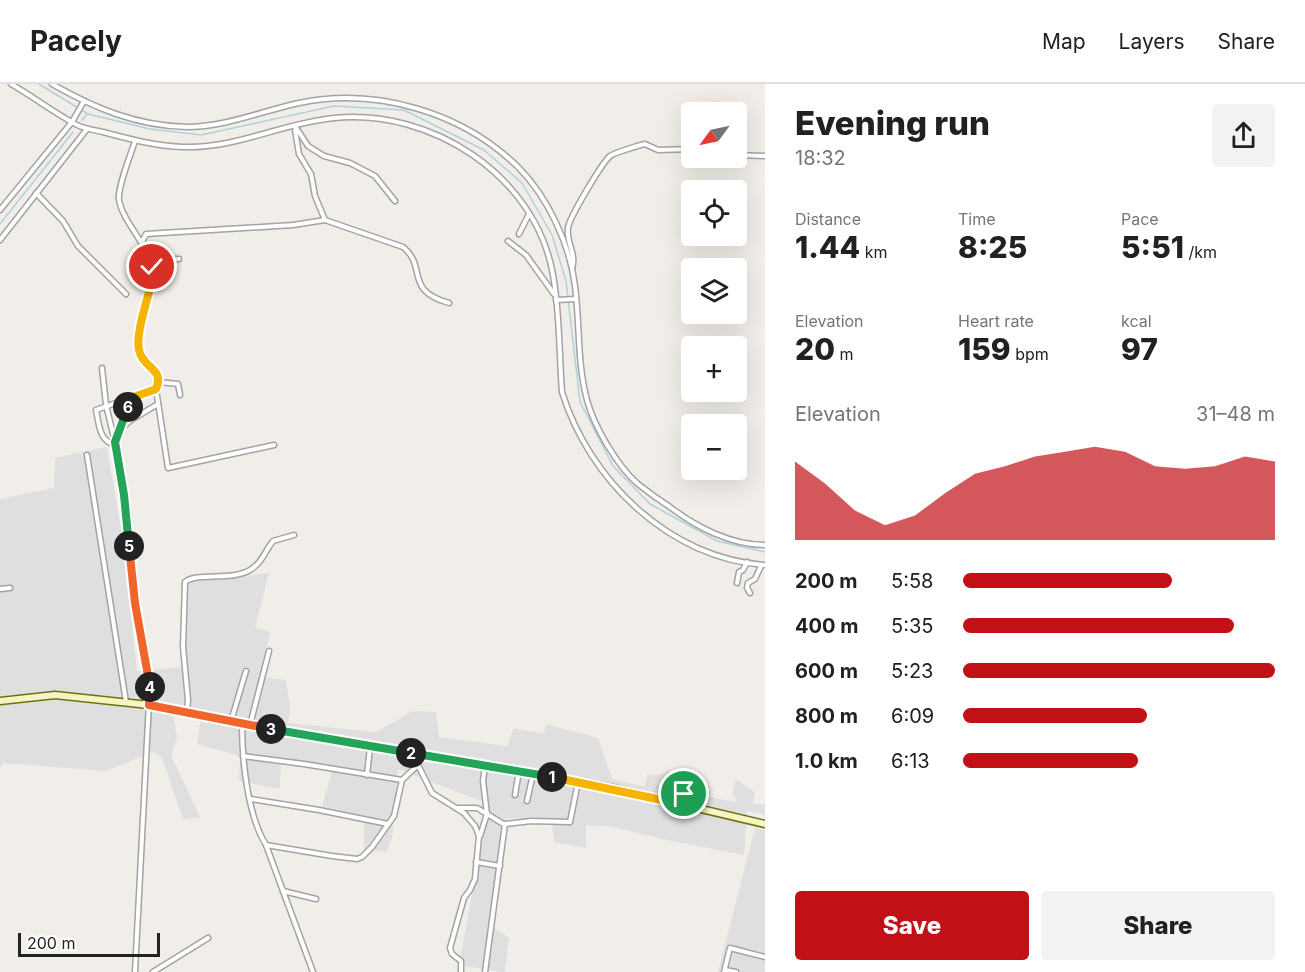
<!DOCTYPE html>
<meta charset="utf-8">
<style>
:root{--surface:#fff;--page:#f2f2f2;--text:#202124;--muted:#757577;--line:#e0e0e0;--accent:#c21116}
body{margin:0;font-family:Inter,sans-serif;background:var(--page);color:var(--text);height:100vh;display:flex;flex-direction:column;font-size:22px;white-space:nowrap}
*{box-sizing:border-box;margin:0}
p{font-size:20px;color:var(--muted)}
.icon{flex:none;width:33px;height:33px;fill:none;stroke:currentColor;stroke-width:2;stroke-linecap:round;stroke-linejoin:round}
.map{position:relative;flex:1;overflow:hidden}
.panel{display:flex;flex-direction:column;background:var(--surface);width:540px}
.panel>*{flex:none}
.needle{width:39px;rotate:237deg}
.controls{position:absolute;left:681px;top:18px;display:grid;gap:12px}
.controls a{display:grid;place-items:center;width:66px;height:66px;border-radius:6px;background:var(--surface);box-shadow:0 6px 24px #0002;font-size:30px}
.scale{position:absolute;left:18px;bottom:15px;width:142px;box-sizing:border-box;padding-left:6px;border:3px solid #222;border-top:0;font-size:16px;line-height:21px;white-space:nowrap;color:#222;-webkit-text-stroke:4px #fff;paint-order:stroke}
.pin{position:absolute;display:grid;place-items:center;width:51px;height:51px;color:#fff;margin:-26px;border:3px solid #fff;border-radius:50%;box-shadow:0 2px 6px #0007}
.km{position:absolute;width:30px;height:30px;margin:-15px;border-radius:50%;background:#222;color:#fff;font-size:16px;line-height:30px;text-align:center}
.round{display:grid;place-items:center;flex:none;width:63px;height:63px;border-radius:6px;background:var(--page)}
.head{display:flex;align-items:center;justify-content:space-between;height:102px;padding:0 30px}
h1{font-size:33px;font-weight:800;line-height:45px}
.figures{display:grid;grid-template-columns:repeat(3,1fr);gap:9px;height:102px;padding:6px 30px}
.figures div{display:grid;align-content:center}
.figures b{font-size:30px;font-weight:800}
.figures small{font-size:16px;font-weight:400}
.figures p{font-size:16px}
.chart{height:168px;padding:12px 30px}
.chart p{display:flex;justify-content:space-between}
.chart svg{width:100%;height:108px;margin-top:6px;fill:var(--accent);opacity:.7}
.button{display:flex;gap:12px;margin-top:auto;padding:12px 30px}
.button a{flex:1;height:69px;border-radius:6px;background:var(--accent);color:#fff;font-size:24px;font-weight:800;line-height:69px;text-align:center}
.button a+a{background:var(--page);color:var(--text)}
ul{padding:0 30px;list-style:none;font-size:20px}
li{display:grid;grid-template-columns:96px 72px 1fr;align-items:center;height:45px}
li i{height:15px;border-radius:8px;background:var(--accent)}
header{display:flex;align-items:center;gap:36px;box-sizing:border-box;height:84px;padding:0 30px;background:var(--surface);border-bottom:2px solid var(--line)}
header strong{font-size:28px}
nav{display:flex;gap:33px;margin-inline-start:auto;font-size:21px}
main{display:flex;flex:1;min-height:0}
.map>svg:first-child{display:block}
</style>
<header>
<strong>Pacely</strong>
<nav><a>Map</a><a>Layers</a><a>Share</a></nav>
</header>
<main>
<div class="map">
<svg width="765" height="888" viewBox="0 0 765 888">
<rect width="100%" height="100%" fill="#f1eee9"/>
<g fill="#dfdfdf">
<path d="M 107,363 L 122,451 L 137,587 L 186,583 L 183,499 L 269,489 L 255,544 L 270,548 L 261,593 L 286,596 L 290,624 L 288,639 L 376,648 L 413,627 L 436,628 L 439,653 L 507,662 L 514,644 L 544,650 L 546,640 L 598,654 L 612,695 L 645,703 L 647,691 L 664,690 L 667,687 L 682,688 L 692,696 L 691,710 L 736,718 L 735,713 L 732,711 L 736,695 L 755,708 L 753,720 L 765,721 L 765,731 L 747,727 L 744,771 L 667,756 L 609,742 L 586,741 L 586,764 L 554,758 L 552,737 L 506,734 L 490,841 L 509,854 L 505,888 L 501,888 L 459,881 L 489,720 L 398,685 L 392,754 L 386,768 L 364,765 L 364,732 L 322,722 L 333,684 L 281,673 L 280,705 L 239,697 L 240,672 L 197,660 L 201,636 L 173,629 L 177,654 L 171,671 L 200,733 L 183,735 L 162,674 L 153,668 L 106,687 L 3,679 L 0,684 L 0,415 L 54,404 L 55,374 Z"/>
<path d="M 755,744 L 765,746 L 765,888 L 718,888 Z"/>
</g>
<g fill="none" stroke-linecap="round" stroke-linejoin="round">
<g stroke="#aed2db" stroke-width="1.5">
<path d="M 39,0 L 88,30 L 150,45 L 201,51 L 334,22 L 404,26 L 484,66 L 522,99 L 552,151 L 566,197 L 580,318 L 613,382 L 650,420 L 717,457 L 765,468"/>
<path d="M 82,36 L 87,30"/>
<path d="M 0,140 L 73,48"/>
</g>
<defs>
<g id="street">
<path d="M 11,0 C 34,13 54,29 77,41 C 85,45 94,46 103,48 C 129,55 155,62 183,63 C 236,65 282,39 334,34 C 430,24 536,91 553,191 C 560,229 559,269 562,308 C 589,396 670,475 765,481"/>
<path d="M 52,0 C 94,24 137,42 187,43 C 225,43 262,27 299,19 C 376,3 462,28 518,83 C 548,113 570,161 575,202 C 580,240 577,279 587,316 C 594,342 617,382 638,400 C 648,408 659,416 670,423 C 696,443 731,461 765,461"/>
<path d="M 295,42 L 308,62 L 324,72 L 350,79 L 375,92 L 395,117"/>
<path d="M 295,46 L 299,70 L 311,90 L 315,112 L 325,136"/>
<path d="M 736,71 L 765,72"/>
<path d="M 36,109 L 63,137 L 78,162 L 126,210"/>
<path d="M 0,126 L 72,38 L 84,17"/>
<path d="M 519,150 L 529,130"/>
<path d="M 0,156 L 87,45"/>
<path d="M 508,157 L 526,171 L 554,210"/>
<path d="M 142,158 L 146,150 L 293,141 L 325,136 L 403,163 C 428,183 403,206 449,219"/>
<path d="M 149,176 L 179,175"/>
<path d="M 572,184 C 577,171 566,158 568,144 C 569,134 602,79 610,72 C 614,69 640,61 645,60 L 658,66 L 692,65"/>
<path d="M 556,216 L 576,215"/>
<path d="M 102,284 L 106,321 L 115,358"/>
<path d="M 159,298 L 178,300 L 180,311"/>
<path d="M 156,305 L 168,384 L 274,361"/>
<path d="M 122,344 L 131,336 L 158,320"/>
<path d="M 116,361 C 99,358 99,340 96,326 L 130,314"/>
<path d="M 87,371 L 126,618"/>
<path d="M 737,499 L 739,488 L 743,486 L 747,478"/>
<path d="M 0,505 L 10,504"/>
<path d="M 750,509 L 747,504 L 748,499 L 755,495 L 761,482"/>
<path d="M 187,628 L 188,616 L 183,563 L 185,498 C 196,488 232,497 250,486 C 262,479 265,467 273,457 L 294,451"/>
<path d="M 231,637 L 246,587"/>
<path d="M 242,640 C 242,675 247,730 266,761 L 313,888"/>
<path d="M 250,641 L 269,567"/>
<path d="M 418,671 L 418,681 L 432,709 L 464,729 L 475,742 L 479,752 L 475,795 L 470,806 L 464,814 L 450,864 L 452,870 L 461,877 L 461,888"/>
<path d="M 243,672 L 304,680 L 402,696"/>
<path d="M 485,681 L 483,697 L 487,730 L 505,741"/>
<path d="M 367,691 L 370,663"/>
<path d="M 515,711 L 519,687"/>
<path d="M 251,715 L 319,726 L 388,740"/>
<path d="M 527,717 L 533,690"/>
<path d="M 681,720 L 688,701"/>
<path d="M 456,724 L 477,724 L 487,730 L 480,752"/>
<path d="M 266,761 L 332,772 L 357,775 L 362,773 L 372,763 L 394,732 L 402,696 L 418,681"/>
<path d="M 476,778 L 500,782"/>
<path d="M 283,807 L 316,815"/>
<path d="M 725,886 L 736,888"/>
<path d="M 135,888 L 150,599 L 135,519 L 125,411 L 115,358 L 131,314 L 156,305 C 165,284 143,285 139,266 C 135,250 149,211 153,193 C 153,164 123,140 119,116 C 117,104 131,70 135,57"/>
<path d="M 153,888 L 208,854"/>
<path d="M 485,888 L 505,740 L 531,737 L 570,738 L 578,698"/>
<path d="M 724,888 L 730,864 L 765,873"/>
</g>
<path id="secondary" d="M 0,617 L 55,611 L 149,621 L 294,650 L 464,677 L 612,704 L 765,740"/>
</defs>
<use href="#street" stroke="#a3a3a3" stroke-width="7"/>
<use href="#secondary" stroke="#6b730e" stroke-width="9"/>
<use href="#street" stroke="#fff" stroke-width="4"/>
<use href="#secondary" stroke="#f4f5c3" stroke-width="6"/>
</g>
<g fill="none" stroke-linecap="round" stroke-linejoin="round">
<defs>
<path id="split-1" d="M 552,693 L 681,720 L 684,710"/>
<path id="split-2" d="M 411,669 L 552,693"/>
<path id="split-3" d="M 271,645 L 411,669"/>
<path id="split-4" d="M 150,603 L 149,621 L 271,645"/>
<path id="split-5" d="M 129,462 L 135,519 L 150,603"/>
<path id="split-6" d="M 128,323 L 115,358 L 124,411 L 129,462"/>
<path id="split-7" d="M 128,323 L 131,314 L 156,305 C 165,284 143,285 139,266 C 135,250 149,211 153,193 L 152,183"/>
</defs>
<use href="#split-1" stroke="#fff" stroke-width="12"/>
<use href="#split-2" stroke="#fff" stroke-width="12"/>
<use href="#split-3" stroke="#fff" stroke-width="12"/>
<use href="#split-4" stroke="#fff" stroke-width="12"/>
<use href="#split-5" stroke="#fff" stroke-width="12"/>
<use href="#split-6" stroke="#fff" stroke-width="12"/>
<use href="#split-7" stroke="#fff" stroke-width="12"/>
<use href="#split-1" stroke="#f5b400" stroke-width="8"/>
<use href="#split-2" stroke="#22a559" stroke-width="8"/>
<use href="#split-3" stroke="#22a559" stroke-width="8"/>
<use href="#split-4" stroke="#f0652b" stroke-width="8"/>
<use href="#split-5" stroke="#f0652b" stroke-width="8"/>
<use href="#split-6" stroke="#22a559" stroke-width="8"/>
<use href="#split-7" stroke="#f5b400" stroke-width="8"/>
</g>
</svg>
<div class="controls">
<a><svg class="needle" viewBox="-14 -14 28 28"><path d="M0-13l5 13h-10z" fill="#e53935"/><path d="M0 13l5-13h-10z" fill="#757577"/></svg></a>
<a><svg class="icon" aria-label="locate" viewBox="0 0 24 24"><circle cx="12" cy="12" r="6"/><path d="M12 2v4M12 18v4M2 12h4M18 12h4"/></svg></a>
<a><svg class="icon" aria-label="layers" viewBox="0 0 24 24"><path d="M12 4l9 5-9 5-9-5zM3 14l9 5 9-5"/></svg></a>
<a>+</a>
<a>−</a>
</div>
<div class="scale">200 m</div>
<div class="pin" style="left:684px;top:710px;background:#1e9e55"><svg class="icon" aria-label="arrive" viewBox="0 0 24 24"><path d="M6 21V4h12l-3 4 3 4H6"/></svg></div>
<div class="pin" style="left:152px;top:183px;background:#d93025"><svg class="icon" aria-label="check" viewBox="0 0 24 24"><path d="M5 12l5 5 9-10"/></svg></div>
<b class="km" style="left:552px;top:693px">1</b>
<b class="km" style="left:411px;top:669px">2</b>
<b class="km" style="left:271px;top:645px">3</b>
<b class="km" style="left:150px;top:603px">4</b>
<b class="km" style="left:129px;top:462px">5</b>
<b class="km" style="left:128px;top:323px">6</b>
</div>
<section class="panel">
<div class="head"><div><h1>Evening run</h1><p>18:32</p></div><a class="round"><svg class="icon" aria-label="share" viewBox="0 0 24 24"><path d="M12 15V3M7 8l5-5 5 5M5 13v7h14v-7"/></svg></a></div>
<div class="figures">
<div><p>Distance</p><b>1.44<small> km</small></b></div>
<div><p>Time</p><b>8:25</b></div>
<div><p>Pace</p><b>5:51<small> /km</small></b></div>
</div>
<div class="figures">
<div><p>Elevation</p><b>20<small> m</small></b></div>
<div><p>Heart rate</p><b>159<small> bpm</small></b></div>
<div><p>kcal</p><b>97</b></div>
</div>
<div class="chart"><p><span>Elevation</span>31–48 m</p>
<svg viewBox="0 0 160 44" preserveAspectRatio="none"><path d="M0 44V12L10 21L20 32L30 38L40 34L50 25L60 17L70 14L80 10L90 8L100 6L110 8L120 14L130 15L140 14L150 10L160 12V44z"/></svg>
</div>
<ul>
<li><b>200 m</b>5:58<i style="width:67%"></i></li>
<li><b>400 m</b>5:35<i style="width:87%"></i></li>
<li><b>600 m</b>5:23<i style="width:100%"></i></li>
<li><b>800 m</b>6:09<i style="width:59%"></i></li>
<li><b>1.0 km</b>6:13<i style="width:56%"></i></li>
</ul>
<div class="button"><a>Save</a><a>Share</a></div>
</section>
</main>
